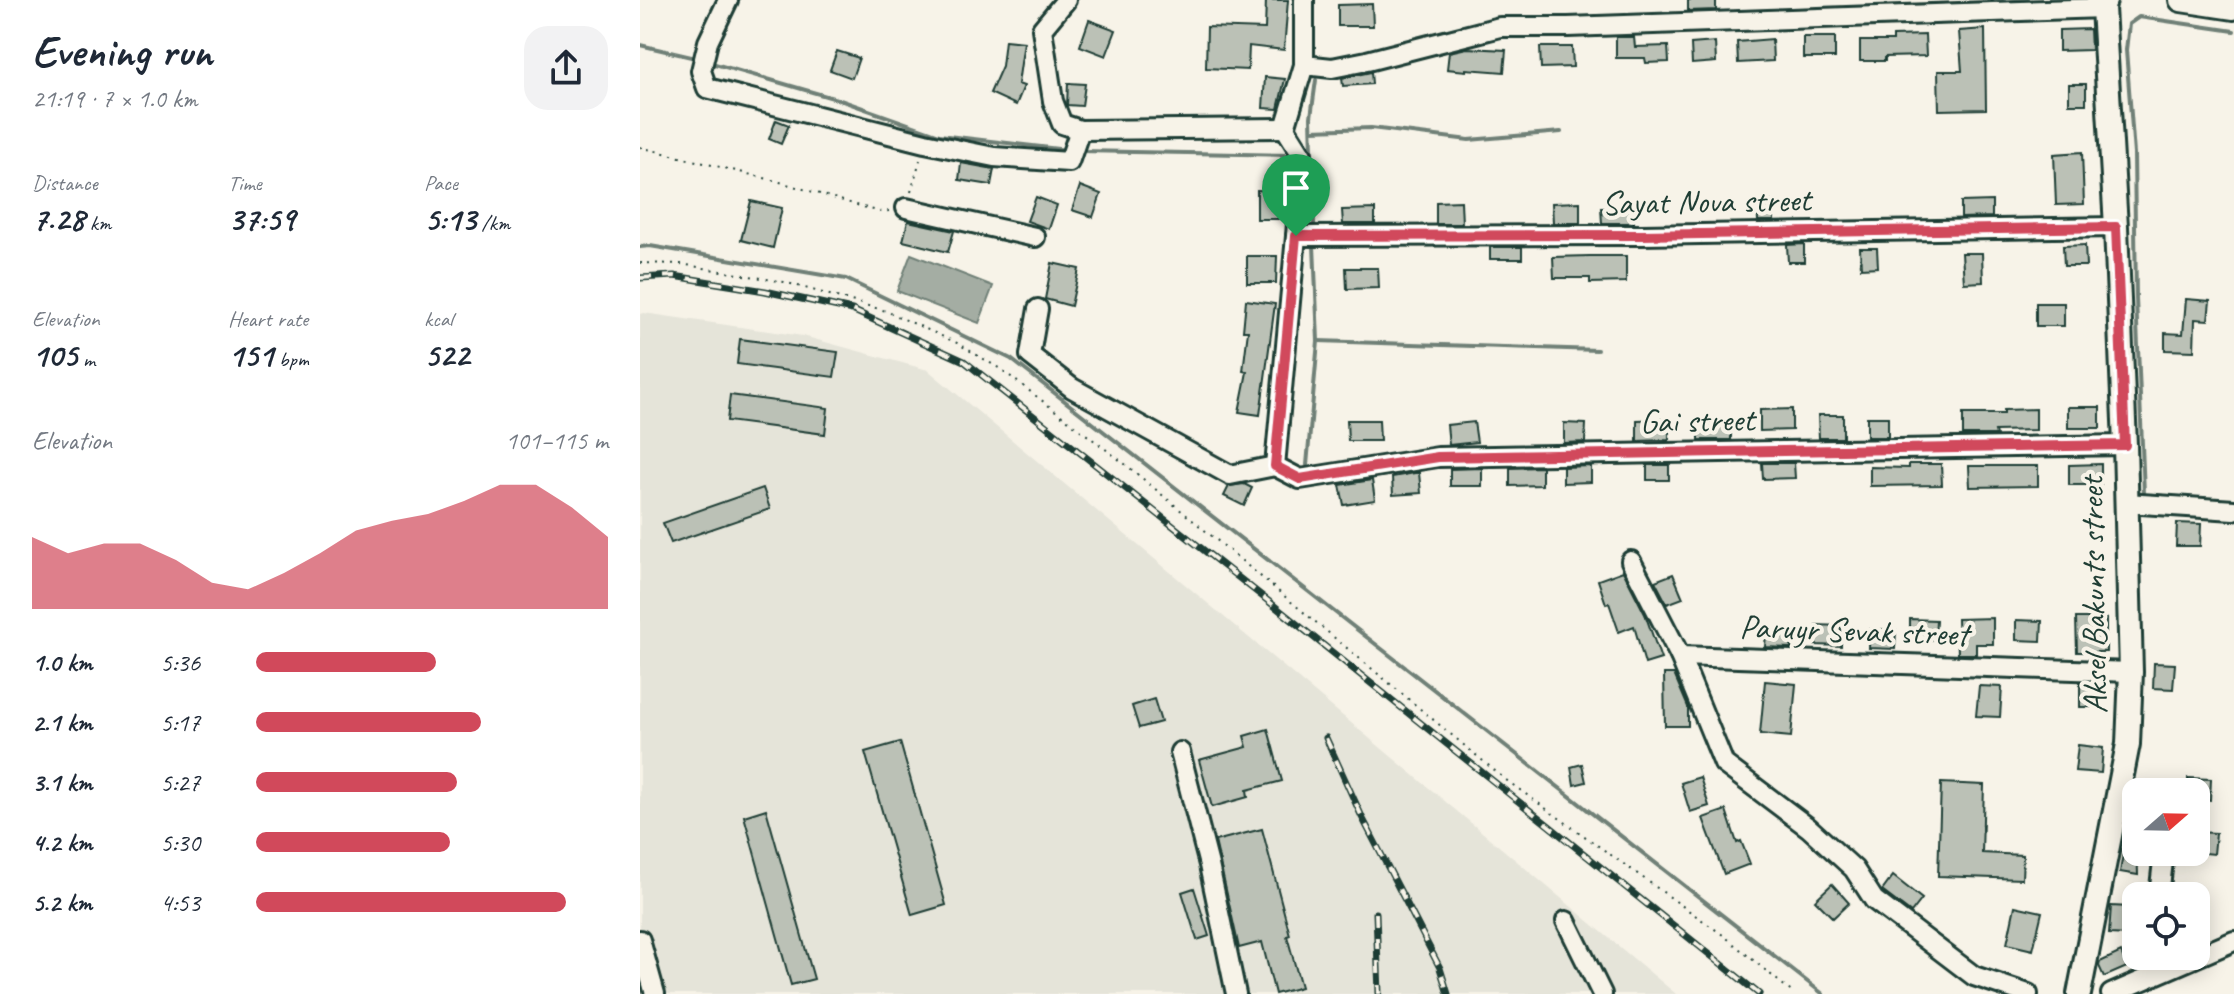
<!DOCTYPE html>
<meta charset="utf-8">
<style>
:root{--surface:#fff;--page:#f2f2f3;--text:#1f2937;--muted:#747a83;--accent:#d1495b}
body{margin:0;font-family:Caveat,sans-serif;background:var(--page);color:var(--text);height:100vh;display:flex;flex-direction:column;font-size:30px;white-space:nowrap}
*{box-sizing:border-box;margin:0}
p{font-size:26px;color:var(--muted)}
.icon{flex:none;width:44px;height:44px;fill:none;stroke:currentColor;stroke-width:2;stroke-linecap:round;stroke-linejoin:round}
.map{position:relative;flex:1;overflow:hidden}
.details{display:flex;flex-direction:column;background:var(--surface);width:640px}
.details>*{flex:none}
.needle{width:52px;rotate:70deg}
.fabs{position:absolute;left:1482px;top:778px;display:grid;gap:16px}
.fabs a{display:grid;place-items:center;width:88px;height:88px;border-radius:16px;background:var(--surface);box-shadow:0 4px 20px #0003;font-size:40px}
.pin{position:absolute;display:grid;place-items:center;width:68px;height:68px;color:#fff;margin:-82px -34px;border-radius:50% 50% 50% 0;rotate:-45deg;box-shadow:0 0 8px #0007}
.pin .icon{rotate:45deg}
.round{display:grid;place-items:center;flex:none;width:84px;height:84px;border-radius:24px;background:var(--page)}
.summary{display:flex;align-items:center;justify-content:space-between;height:136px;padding:0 32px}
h1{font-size:44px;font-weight:800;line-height:60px}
.stats{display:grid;grid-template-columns:repeat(3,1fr);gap:12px;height:136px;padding:8px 32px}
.stats div{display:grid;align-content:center}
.stats b{font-size:34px;font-weight:800}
.stats small{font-size:22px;font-weight:400}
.stats p{font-size:22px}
.chart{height:224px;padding:16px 32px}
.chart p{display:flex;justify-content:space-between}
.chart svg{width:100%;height:144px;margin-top:8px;fill:var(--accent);opacity:.7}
ul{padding:0 32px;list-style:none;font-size:26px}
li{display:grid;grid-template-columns:128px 96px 1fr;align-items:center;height:60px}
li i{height:20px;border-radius:10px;background:var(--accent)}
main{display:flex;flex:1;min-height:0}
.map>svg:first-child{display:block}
</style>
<main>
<section class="details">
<div class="summary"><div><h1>Evening run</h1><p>21:19 · 7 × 1.0 km</p></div><a class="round"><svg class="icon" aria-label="share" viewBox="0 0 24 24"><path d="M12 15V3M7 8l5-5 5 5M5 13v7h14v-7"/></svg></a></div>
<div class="stats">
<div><p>Distance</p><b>7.28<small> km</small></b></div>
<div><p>Time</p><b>37:59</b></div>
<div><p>Pace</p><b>5:13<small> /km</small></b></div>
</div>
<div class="stats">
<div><p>Elevation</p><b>105<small> m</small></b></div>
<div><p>Heart rate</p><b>151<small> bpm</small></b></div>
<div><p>kcal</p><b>522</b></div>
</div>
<div class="chart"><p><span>Elevation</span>101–115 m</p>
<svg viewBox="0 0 160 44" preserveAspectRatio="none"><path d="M0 44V22L10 27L20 24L30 24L40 29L50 36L60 38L70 33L80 27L90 20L100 17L110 15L120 11L130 6L140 6L150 13L160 22V44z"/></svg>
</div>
<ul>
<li><b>1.0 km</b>5:36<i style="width:51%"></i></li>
<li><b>2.1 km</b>5:17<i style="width:64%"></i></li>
<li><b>3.1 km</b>5:27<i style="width:57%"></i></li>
<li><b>4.2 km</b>5:30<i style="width:55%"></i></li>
<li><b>5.2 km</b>4:53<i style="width:88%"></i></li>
</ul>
</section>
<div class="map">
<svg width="1594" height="994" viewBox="0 0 1594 994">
<rect width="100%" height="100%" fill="#f7f3e8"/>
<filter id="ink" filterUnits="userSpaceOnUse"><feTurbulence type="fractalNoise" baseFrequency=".0125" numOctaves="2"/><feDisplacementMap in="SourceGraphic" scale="16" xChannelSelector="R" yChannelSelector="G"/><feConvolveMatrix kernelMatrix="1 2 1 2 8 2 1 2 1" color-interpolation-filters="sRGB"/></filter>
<g filter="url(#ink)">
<path fill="#e5e4d9" d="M 4,313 L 163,336 L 288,370 L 1036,994 L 0,994 L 0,314 Z"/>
<path fill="#a4ada3" stroke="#6f8077" stroke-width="2" d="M 271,254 L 353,286 L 339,323 L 257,291 Z"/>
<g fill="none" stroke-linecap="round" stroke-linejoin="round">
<g stroke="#6f8077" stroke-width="4">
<path d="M 0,45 L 60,59"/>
<path d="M 68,62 L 200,100 L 299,135 L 427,150"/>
<path d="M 672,130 L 731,128 L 829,140 L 921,132"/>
<path d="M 440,151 L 649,155"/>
<path d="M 674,224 L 671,117 L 676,80"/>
<path d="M 0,247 L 10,246 L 206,279 L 371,359 L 1183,994"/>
<path d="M 678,341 L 957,350"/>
<path d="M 667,465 L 678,341 L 674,245"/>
<path d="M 1504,494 L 1496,298 L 1494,154 L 1486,50 L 1489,24 L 1499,17 L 1594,31"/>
</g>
</g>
<g fill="#bbc1b6" stroke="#1f3d34" stroke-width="2">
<path d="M 626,0 L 648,0 L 644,50 L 609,46 L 608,70 L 566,68 L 567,27 L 625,29 Z"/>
<path d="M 1048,0 L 1076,0 L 1076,10 L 1048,11 Z"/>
<path d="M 732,4 L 733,26 L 698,26 L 698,5 Z"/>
<path d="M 449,20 L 476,30 L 466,56 L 440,46 Z"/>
<path d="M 1345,29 L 1346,109 L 1299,110 L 1298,71 L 1322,71 L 1319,31 Z"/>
<path d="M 1450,29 L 1451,50 L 1419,51 L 1419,30 Z"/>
<path d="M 1285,35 L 1286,56 L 1245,57 L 1245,61 L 1220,61 L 1220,41 L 1253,41 L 1253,36 Z"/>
<path d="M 976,37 L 994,37 L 995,47 L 1028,46 L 1029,62 L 1006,63 L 1005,58 L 976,58 Z"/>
<rect x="1163" y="37" width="32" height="21"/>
<path d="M 1132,39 L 1133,61 L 1098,63 L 1097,42 Z"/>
<path d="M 365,40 L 384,42 L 378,84 L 384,86 L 376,105 L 350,93 L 362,66 Z"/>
<path d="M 1075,42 L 1076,62 L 1052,64 L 1051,44 Z"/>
<path d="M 900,47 L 932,47 L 933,67 L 901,68 Z"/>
<path d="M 827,48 L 866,50 L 864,72 L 826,69 L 826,71 L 807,69 L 809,52 Z"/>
<path d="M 197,51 L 219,58 L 212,78 L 190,70 Z"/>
<path d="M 731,72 L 732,84 L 703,86 L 702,78 Z"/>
<path d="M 625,77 L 645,79 L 638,109 L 623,108 Z"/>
<path d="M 428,83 L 445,84 L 442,106 L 427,105 Z"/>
<rect x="1429" y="84" width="17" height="20"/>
<path d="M 136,120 L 149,125 L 141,144 L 129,139 Z"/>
<path d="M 1442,152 L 1444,204 L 1416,205 L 1414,154 Z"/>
<path d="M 321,163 L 354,169 L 351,185 L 319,180 Z"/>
<path d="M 440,186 L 461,194 L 453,217 L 432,210 Z"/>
<path d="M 617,190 L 639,191 L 638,219 L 617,219 Z"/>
<path d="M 396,197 L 417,205 L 409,229 L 387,221 Z"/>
<path d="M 111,201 L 142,208 L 133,248 L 101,240 Z"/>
<path d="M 821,201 L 822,224 L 796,224 L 796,202 Z"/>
<path d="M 1117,201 L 1134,201 L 1134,221 L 1118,221 Z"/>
<path d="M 1352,201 L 1352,217 L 1321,218 L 1321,202 Z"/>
<path d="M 940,202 L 940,223 L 913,223 L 912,203 Z"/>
<path d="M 961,208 L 993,208 L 994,223 L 962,223 Z"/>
<path d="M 735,209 L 735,224 L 703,224 L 702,210 Z"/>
<path d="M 268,221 L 314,231 L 308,252 L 263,241 Z"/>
<path d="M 1164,244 L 1164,262 L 1148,262 L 1147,245 Z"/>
<path d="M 1445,245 L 1446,266 L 1424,266 L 1423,246 Z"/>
<rect x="850" y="247" width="32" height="12"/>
<path d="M 1220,248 L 1237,248 L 1238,267 L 1221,268 Z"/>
<path d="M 1322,253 L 1342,253 L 1343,282 L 1324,283 Z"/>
<path d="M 607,256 L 637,256 L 636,283 L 607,283 Z"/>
<path d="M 950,256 L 986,256 L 986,282 L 950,283 L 950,278 L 914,278 L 913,257 Z"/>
<path d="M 412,263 L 439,269 L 431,306 L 405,299 Z"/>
<path d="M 706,268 L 738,268 L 739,288 L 707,289 Z"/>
<path d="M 1546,299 L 1570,301 L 1568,320 L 1555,319 L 1554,351 L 1525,350 L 1525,333 L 1543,334 Z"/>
<path d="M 606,300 L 635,304 L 620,415 L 599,412 L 607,372 L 603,371 L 608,331 L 603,331 Z"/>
<rect x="1396" y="303" width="28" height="23"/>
<path d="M 100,339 L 198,352 L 194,377 L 97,364 Z"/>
<path d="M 90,395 L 188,408 L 185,434 L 87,421 Z"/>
<rect x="1428" y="407" width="32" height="21"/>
<path d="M 1152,409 L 1152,430 L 1120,431 L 1120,410 Z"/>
<path d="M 1396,409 L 1396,430 L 1355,431 L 1356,435 L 1323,435 L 1323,414 L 1364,414 L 1364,410 Z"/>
<path d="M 1178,415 L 1203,415 L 1203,438 L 1179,438 Z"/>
<rect x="1227" y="417" width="21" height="20"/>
<path d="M 1029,419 L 1029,440 L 997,441 L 997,420 Z"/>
<path d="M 707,420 L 739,420 L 740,441 L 708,441 Z"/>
<rect x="1059" y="421" width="32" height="19"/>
<path d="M 834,422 L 837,442 L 809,445 L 807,425 Z"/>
<path d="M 924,423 L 946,424 L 945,442 L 924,443 Z"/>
<path d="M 1122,463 L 1154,463 L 1155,478 L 1123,479 Z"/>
<path d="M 1269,464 L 1301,464 L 1302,485 L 1230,486 L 1230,467 L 1269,468 Z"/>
<path d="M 1461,464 L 1461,485 L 1429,485 L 1429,465 Z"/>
<rect x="1007" y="465" width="22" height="15"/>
<path d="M 951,466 L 951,482 L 923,483 L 923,467 Z"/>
<path d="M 1329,466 L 1398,466 L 1398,486 L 1330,487 Z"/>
<path d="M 902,467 L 902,485 L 870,486 L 870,468 Z"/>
<path d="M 842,468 L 842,486 L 810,486 L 810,469 Z"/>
<path d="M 775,473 L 779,473 L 781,493 L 753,495 L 752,477 Z"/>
<path d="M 732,480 L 735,500 L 704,505 L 700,485 Z"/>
<path d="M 604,484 L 612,488 L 604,506 L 584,496 L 589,486 Z"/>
<path d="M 123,488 L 130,509 L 31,543 L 23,523 Z"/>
<path d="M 1537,523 L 1561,524 L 1560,546 L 1536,546 Z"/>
<path d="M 983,571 L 1005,614 L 1021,659 L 1005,664 L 994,626 L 979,632 L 969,603 L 966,604 L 958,580 Z"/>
<path d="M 1033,574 L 1043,598 L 1027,604 L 1015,581 Z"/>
<path d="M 1353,618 L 1353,644 L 1336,644 L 1336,654 L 1318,654 L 1317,619 Z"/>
<path d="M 1436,618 L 1466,618 L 1466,652 L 1437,652 Z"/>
<path d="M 1270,619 L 1296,620 L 1295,640 L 1270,639 Z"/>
<path d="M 1376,620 L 1402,621 L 1401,641 L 1376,640 Z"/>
<path d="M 1176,625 L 1201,626 L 1201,646 L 1175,645 Z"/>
<path d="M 1230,629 L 1256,630 L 1255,649 L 1229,648 Z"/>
<path d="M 1126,632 L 1152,633 L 1151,648 L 1125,647 Z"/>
<path d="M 1514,663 L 1535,664 L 1533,689 L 1513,688 Z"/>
<path d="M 1024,674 L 1034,674 L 1048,707 L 1048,726 L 1025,726 Z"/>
<path d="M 1125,681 L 1156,684 L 1151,737 L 1120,734 Z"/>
<path d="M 1440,682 L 1460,683 L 1460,707 L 1440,707 Z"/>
<path d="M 1339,686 L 1362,687 L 1360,717 L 1336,716 Z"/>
<path d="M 514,699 L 521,722 L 499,728 L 492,706 Z"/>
<path d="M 628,729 L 642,781 L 607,790 L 608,797 L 572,807 L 559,760 L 607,747 L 604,736 Z"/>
<path d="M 260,742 L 306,905 L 272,915 L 225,752 Z"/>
<path d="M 1438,745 L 1463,748 L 1461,773 L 1435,771 Z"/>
<path d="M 942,764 L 946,782 L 934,785 L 931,767 Z"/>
<path d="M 1060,777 L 1069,806 L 1050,812 L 1041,783 Z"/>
<path d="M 1548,778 L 1571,779 L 1570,800 L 1556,800 L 1556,792 L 1548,792 Z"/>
<path d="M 1301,783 L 1344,785 L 1342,853 L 1383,855 L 1382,879 L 1298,876 Z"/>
<path d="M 126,809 L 174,979 L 151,985 L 104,816 Z"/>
<path d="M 1086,810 L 1097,843 L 1101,841 L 1110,864 L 1084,874 L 1063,818 Z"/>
<path d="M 1490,811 L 1496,811 L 1498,875 L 1480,872 Z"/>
<path d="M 622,829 L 650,935 L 647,936 L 661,987 L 635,994 L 622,942 L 599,948 L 575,841 Z"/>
<path d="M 1556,832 L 1576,833 L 1574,854 L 1556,852 Z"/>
<path d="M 1253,876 L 1282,899 L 1271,913 L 1242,891 Z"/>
<path d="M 1192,884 L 1209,903 L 1193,918 L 1175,900 Z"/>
<path d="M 554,888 L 569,936 L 557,940 L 542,892 Z"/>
<path d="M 1375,906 L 1402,912 L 1393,950 L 1367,944 Z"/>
<path d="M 1471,906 L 1490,907 L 1489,935 L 1469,934 Z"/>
<path d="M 1481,952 L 1487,967 L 1464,977 L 1459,966 L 1460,962 Z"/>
</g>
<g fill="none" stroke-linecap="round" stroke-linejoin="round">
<defs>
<g id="minor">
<path d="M 88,0 L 68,42 L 61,71 L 67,88 L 285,143 L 354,157 L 429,162 L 440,130"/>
<path d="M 426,0 L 402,29 L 413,101 L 422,124 L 440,130 L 645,128"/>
<path d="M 664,65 L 664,0"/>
<path d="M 645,128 L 664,65 L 692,68 L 727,61 L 860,27 L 928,27 L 1463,8"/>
<path d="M 266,208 L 395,237"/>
<path d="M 656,236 L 1002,235 L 1476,227"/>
<path d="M 398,309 L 390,355 L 432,388 L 590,475 L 635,466"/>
<path d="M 635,466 L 660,479 L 798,457 L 1485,445"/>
<path d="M 635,466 L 656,236 L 662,155 L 645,128"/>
<path d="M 1486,503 L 1594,510"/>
<path d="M 991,561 L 1040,656 L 1491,672"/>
<path d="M 1040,656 L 1084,764 L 1169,828 L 1214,869 L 1234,900 L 1334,976 L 1388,994"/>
<path d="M 540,752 L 569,865 L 596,994"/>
<path d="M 1519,896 L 1524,852"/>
<path d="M 926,921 L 962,994"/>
<path d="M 0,940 L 15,994"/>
<path d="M 1510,976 L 1512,956"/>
<path d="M 1471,994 L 1594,941"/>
</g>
<g id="major">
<path d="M 1541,0 L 1594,8"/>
<path d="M 1439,994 L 1488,744 L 1491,672 L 1485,445 L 1476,227 L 1463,8 L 1465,0"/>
</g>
</defs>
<use href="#minor" stroke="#1f3d34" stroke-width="24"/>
<use href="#major" stroke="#1f3d34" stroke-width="28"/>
<g stroke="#1f3d34" stroke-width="2" stroke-dasharray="2 6" stroke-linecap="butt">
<path d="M 0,147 L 140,182 L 240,212 L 249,211"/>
<path d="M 271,192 L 280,160"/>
<path d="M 0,263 L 41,264 L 144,282 L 246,311 L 317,343 L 362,370 L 485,464 L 866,780 L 1083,935 L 1154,994"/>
</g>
<use href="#minor" stroke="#f7f3e8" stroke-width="18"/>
<use href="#major" stroke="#f7f3e8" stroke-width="22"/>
<defs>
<g id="rail">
<path d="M 0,278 L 34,276 L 125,291 L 212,310 L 324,361 L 632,604 L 1119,994"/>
<path d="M 686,738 L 722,817 L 800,968 L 808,994"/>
<path d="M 736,913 L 739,994"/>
</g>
</defs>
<use href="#rail" stroke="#1f3d34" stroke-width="7"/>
<use href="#rail" stroke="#f7f3e8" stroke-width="4" stroke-dasharray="12" stroke-linecap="butt"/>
</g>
</g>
<g fill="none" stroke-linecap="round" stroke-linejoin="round" filter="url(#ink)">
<defs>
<path id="route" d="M 1476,227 L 1485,445 L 798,457 L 660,479 L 635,466 L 656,236 L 1002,235 Z"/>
</defs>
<use href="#route" stroke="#fff" stroke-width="16"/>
<use href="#route" stroke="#d1495b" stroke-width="10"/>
</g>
<g text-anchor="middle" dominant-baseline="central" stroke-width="8" stroke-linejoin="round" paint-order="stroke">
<g font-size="34" fill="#1f3d34" stroke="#f7f3e8">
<text transform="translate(1066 201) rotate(-1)">Sayat Nova street</text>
<text transform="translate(1057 420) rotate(-1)">Gai street</text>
<text transform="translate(1453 595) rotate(-91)">Aksel Bakunts street</text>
<text transform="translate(1214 630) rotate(2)">Paruyr Sevak street</text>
</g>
</g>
</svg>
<div class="fabs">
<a><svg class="needle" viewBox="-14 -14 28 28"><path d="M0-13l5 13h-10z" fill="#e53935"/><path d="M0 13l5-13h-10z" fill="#747a83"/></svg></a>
<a><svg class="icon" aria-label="locate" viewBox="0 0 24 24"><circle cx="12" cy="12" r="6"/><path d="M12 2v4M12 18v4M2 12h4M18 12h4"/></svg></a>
</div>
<div class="pin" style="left:656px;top:236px;background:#1e9e55"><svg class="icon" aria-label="arrive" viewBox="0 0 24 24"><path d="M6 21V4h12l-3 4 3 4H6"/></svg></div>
</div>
</main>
